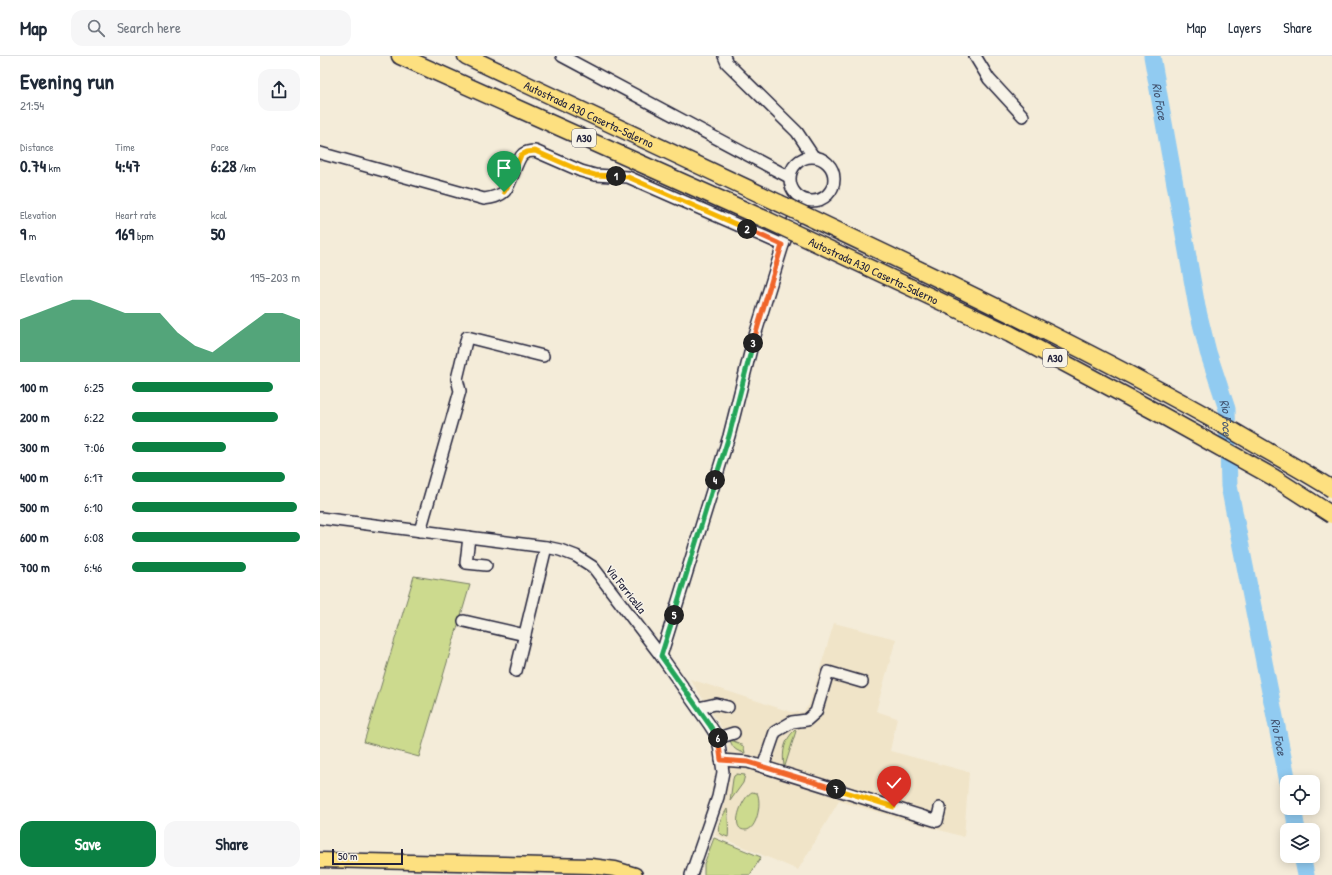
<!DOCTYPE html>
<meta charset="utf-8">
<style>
:root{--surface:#fff;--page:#f6f6f7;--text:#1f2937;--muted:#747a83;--line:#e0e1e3;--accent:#0b8043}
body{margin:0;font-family:"Patrick Hand",sans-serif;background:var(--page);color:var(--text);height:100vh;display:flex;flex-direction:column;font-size:15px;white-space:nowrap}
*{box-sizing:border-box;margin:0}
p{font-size:13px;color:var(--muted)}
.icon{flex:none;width:22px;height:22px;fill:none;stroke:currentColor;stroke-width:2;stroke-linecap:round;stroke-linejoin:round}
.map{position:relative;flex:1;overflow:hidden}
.sheet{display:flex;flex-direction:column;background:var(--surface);width:320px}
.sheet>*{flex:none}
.buttons{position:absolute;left:960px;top:719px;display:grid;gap:8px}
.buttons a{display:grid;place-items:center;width:40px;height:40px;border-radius:8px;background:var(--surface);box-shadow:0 2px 10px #0003;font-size:20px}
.scale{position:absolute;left:12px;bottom:10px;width:71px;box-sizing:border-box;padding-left:4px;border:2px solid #22223b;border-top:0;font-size:11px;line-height:14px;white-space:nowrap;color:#22223b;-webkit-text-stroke:3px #f7f3e8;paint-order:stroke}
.pin{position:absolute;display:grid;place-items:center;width:34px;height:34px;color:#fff;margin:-41px -17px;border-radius:50% 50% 50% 0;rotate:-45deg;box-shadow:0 0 4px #0007}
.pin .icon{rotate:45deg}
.km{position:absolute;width:20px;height:20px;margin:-10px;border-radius:50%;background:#222;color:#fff;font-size:11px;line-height:20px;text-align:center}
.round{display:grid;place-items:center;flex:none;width:42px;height:42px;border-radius:12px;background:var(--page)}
.overview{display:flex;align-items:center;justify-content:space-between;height:68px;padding:0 20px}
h1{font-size:22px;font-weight:700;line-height:30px}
.metrics{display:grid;grid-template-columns:repeat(3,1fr);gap:6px;height:68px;padding:4px 20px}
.metrics div{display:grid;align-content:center}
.metrics b{font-size:17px;font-weight:700}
.metrics small{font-size:11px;font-weight:400}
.metrics p{font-size:11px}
.chart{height:112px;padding:8px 20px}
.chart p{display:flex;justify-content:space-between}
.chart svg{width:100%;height:72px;margin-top:4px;fill:var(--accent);opacity:.7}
.primary-button{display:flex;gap:8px;margin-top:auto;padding:8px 20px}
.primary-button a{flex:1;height:46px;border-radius:12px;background:var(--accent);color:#fff;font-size:16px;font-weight:700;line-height:46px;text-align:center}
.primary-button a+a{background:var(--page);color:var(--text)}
ul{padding:0 20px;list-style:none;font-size:13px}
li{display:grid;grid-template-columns:64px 48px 1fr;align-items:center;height:30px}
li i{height:10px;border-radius:5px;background:var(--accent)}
header{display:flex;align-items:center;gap:24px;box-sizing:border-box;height:56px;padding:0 20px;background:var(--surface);border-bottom:1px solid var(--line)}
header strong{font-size:19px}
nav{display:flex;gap:22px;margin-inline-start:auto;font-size:14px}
.search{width:280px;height:36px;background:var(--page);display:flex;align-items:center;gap:10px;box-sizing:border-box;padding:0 14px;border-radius:12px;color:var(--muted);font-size:15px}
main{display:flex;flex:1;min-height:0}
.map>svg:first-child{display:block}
</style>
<header>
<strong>Map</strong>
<div class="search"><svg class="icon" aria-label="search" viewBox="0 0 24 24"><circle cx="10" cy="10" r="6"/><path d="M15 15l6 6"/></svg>Search here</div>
<nav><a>Map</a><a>Layers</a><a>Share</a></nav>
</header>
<main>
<section class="sheet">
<div class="overview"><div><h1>Evening run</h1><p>21:54</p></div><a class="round"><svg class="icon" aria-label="share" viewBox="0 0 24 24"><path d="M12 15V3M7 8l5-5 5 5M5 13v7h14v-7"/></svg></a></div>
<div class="metrics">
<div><p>Distance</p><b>0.74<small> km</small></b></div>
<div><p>Time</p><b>4:47</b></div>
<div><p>Pace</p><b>6:28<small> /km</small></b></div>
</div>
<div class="metrics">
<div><p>Elevation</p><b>9<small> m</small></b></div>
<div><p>Heart rate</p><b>169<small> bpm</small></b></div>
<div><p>kcal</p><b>50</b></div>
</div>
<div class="chart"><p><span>Elevation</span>195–203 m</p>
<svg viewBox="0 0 160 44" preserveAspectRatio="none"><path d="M0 44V18L10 14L20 10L30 6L40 6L50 10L60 14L70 14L80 14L90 26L100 34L110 38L120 30L130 22L140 14L150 14L160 18V44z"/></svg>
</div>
<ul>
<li><b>100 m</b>6:25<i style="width:84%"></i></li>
<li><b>200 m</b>6:22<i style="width:87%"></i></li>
<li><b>300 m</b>7:06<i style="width:56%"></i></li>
<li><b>400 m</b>6:17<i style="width:91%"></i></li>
<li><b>500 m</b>6:10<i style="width:98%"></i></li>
<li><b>600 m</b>6:08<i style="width:100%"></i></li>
<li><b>700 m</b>6:46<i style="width:68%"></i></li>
</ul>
<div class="primary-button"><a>Save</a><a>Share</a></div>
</section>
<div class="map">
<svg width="1012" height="819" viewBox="0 0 1012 819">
<rect width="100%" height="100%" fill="#f4ecd9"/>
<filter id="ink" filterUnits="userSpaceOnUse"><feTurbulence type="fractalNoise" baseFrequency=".025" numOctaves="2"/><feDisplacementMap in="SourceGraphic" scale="8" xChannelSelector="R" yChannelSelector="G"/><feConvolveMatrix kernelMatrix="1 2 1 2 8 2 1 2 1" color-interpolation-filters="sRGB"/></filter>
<g filter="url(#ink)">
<path fill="#f0e4c8" d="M 514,567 L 576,583 L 556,655 L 577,662 L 570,695 L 649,716 L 644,781 L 519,745 L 478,814 L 395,779 L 404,748 L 409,683 L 370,623 L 471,656 L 483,656 L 489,649 Z"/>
<g fill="#ccda8e" stroke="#777e64">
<path d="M 94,520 L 150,529 L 99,701 L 44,686 Z"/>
<path d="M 475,674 L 476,675 L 465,710 L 464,710 C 462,696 464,684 475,674 Z"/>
<path d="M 410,684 C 419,687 424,688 425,697 C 416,695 413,693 410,684 Z"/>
<path d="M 417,718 L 425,719 L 423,727 L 410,745 L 413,723 L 414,720 Z"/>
<path d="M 432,736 L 437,737 C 442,746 437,775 425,774 C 409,774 422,741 432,736 Z"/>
<path d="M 407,753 C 408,755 409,779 408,781 C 405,780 401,779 399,776 C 396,770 404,758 407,753 Z"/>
<path d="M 394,782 L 441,801 L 430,819 L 384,819 L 384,808 Z"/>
</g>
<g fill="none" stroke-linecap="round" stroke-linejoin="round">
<g stroke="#91cbf1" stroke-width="17">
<path id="s1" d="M 832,0 L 877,251 L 888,296 L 907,353 L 909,430 L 968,726"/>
<path d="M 973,752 L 977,774"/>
<path d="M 982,800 L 986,819"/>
</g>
<defs>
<g id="minor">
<path d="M 242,0 L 469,121"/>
<path d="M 404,0 L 407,7 L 477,76 L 493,100"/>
<path d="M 655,0 L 669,23 L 703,60"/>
<path d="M 0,97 L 164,143 C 171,142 179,141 185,135 C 192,127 196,104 203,98 C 206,96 211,95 215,95 L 261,115 L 275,119 L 308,121 L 463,189"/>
<circle cx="492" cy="123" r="22"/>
<path d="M 0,462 L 226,491 L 240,494 L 256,500 L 273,511 L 341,600 L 389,668 L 398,682 L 403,716 L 398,741 L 371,819"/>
<path d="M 100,475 L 140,335 L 137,323 L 147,281 L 223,300"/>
<path d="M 149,481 L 146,507 L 166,509"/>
<path d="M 144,565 L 205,579"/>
<path d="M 341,600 L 409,380 L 432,289 L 463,189 L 482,143"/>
<path d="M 196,615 L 226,491"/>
<path d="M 378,652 L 396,648 L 408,651"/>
<path d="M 398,682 L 414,677"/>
<path d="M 401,704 L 428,706 L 617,765 L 620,752"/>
<path d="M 443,711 L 455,676 L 472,666 L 487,664 L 496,656 L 508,616 L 542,626"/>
</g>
<path id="major" d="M 0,804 L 271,810 L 295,813 L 315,819"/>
<g id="highway">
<path d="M 80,0 L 447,164"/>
<path id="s2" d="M 146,0 L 459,147"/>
</g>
</defs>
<use href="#minor" stroke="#22223b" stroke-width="14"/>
<use href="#major" stroke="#22223b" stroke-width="17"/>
<use href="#highway" stroke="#22223b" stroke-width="19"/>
<use href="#minor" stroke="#f7f3e8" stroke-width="11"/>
<use href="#major" stroke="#fde080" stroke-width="14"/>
<use href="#highway" stroke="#fde080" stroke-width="16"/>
<defs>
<g id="highway-bridge">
<path d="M 459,147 C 613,220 767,292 915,376 C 947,395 980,413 1012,433"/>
<path id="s3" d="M 447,164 L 690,278 L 836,356 L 953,421 L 1012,459"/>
</g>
</defs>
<use href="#highway-bridge" stroke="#22223b" stroke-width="19" stroke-linecap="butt"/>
<use href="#highway-bridge" stroke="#fde080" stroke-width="16"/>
</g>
</g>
<g fill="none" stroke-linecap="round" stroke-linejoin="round" filter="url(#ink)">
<defs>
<path id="split-1" d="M 184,136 L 189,128 L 201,99 L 207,96 L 215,95 L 261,115 L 275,119 L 296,120"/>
<path id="split-2" d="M 296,120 L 308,121 L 427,173"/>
<path id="split-3" d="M 427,173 L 462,189 L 433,287"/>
<path id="split-4" d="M 395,424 L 409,380 L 433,287"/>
<path id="split-5" d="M 354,559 L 395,424"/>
<path id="split-6" d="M 354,559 L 341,600 L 389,668 L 398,682"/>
<path id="split-7" d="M 398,682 L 401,704 L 428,706 L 516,733"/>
<path id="split-8" d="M 516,733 L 574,751"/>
</defs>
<use href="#split-1" stroke="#fff" stroke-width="8"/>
<use href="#split-2" stroke="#fff" stroke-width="8"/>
<use href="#split-3" stroke="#fff" stroke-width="8"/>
<use href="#split-4" stroke="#fff" stroke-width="8"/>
<use href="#split-5" stroke="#fff" stroke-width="8"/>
<use href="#split-6" stroke="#fff" stroke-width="8"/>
<use href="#split-7" stroke="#fff" stroke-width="8"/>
<use href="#split-8" stroke="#fff" stroke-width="8"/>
<use href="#split-1" stroke="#f5b400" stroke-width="5"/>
<use href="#split-2" stroke="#f5b400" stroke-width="5"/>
<use href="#split-3" stroke="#f0652b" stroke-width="5"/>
<use href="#split-4" stroke="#22a559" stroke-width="5"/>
<use href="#split-5" stroke="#22a559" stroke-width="5"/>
<use href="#split-6" stroke="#22a559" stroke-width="5"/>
<use href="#split-7" stroke="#f0652b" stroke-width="5"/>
<use href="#split-8" stroke="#f5b400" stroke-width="5"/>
</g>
<g text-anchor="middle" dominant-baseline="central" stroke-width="3" stroke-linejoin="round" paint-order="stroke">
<g fill="#f7f3e8" stroke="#62616f" stroke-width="1">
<rect x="252" y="73" width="24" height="18" rx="3"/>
<rect x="723" y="293" width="24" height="18" rx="3"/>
</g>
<g font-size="11" font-weight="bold" fill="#22223b">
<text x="264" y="82">A30</text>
<text x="735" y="302">A30</text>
</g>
<g font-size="12" fill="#22223b" stroke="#f7f3e8">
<text stroke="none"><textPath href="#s2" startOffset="136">Autostrada A30 Caserta-Salerno</textPath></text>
<text stroke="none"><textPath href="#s3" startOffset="118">Autostrada A30 Caserta-Salerno</textPath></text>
<text transform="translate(306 533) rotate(52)">Via Farricella</text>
</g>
<g font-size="13" font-style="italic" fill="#435572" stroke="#f7f3e8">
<text stroke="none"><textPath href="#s1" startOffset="46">Rio Foce</textPath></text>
<text stroke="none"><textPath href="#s1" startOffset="370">Rio Foce</textPath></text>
<text stroke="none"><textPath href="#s1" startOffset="694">Rio Foce</textPath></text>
</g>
</g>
</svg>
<div class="buttons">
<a><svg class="icon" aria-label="locate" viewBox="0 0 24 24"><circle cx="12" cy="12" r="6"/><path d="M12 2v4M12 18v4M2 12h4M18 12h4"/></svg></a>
<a><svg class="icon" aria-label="layers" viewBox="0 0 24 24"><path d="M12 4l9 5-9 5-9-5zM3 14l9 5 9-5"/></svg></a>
</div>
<div class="scale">50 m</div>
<div class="pin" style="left:184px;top:136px;background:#1e9e55"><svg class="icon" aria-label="arrive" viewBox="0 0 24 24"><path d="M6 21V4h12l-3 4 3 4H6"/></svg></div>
<div class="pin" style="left:574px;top:751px;background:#d93025"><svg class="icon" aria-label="check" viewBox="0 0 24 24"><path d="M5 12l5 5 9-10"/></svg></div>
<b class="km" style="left:296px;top:120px">1</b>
<b class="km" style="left:427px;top:173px">2</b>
<b class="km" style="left:433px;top:287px">3</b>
<b class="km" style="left:395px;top:424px">4</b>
<b class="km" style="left:354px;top:559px">5</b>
<b class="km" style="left:398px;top:682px">6</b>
<b class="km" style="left:516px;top:733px">7</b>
</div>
</main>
